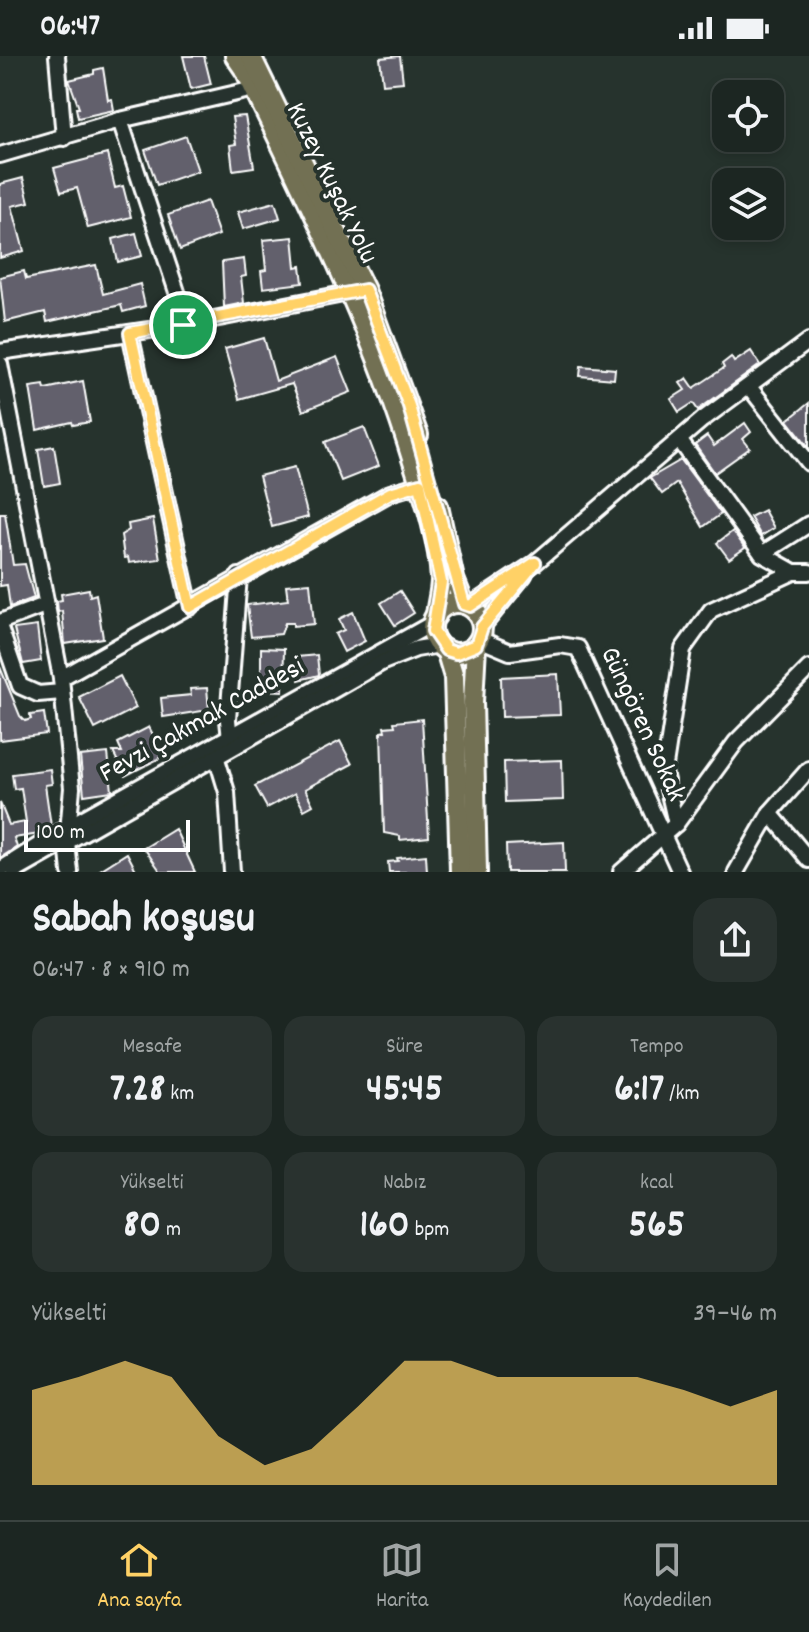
<!DOCTYPE html>
<html lang="tr">
<meta charset="utf-8">
<style>
:root{--surface:#1c2622;--page:#29322f;--text:#f1f3f6;--muted:#a0a5a5;--line:#3a4340;--accent:#ffd166}
body{margin:0;font-family:Dekko,sans-serif;background:var(--page);color:var(--text);height:100vh;display:flex;flex-direction:column;font-size:30px;white-space:nowrap}
*{box-sizing:border-box;margin:0}
p{font-size:26px;color:var(--muted)}
.icon{flex:none;width:44px;height:44px;fill:none;stroke:currentColor;stroke-width:2;stroke-linecap:round;stroke-linejoin:round}
.map{position:relative;height:816px;overflow:hidden}
.drawer{display:flex;flex-direction:column;background:var(--surface);flex:1}
.drawer>*{flex:none}
.buttons{position:absolute;left:712px;top:24px;display:grid;gap:16px}
.buttons a{display:grid;place-items:center;width:72px;height:72px;border-radius:16px;background:var(--surface);box-shadow:0 4px 12px #0003,0 0 0 2px var(--line);font-size:40px}
.scale{position:absolute;left:24px;bottom:20px;width:166px;box-sizing:border-box;padding-left:8px;border:4px solid #fff;border-top:0;font-size:22px;line-height:28px;white-space:nowrap;color:#fff;-webkit-text-stroke:6px #26332d;paint-order:stroke}
.pin{position:absolute;display:grid;place-items:center;width:68px;height:68px;color:#fff;margin:-34px;border:4px solid #fff;border-radius:50%;box-shadow:0 2px 8px #0007}
.round{display:grid;place-items:center;flex:none;width:84px;height:84px;border-radius:24px;background:var(--page)}
.summary{display:flex;align-items:center;justify-content:space-between;height:136px;padding:0 32px}
h1{font-size:44px;font-weight:800;line-height:60px}
.figures{display:grid;grid-template-columns:repeat(3,1fr);gap:12px;height:136px;padding:8px 32px}
.figures div{display:grid;align-content:center;border-radius:20px;background:var(--page);text-align:center}
.figures b{font-size:40px;font-weight:800}
.figures small{font-size:22px;font-weight:400}
.figures p{font-size:22px}
.chart{height:224px;padding:16px 32px}
.chart p{display:flex;justify-content:space-between}
.chart svg{width:100%;height:144px;margin-top:8px;fill:var(--accent);opacity:.7}
.status{display:flex;justify-content:space-between;align-items:center;height:56px;padding:0 40px;background:var(--surface);direction:ltr}
.status svg{height:22px;fill:currentColor}
.tab-bar{display:flex;justify-content:space-around;align-items:center;height:112px;border-top:2px solid var(--line);background:var(--surface);font-size:22px;color:var(--muted)}
.tab-bar a{display:grid;justify-items:center;gap:4px}
.tab-bar .active{color:var(--accent)}
.map>svg:first-child{display:block}
</style>
<div class="status"><b>06:47</b><svg viewBox="0 0 49 12"><path d="M0 12V9h3v3zM5 12V6h3v6zM10 12V3h3v9zM15 12V0h3v12zM26 1h20v11H26zM47 4h2v5h-2z"/></svg></div>
<div class="map">
<svg width="809" height="816" viewBox="0 0 809 816">
<rect width="100%" height="100%" fill="#26332d"/>
<filter id="ink" filterUnits="userSpaceOnUse"><feTurbulence type="fractalNoise" baseFrequency=".0125" numOctaves="2"/><feDisplacementMap in="SourceGraphic" scale="16" xChannelSelector="R" yChannelSelector="G"/><feConvolveMatrix kernelMatrix="1 2 1 2 8 2 1 2 1" color-interpolation-filters="sRGB"/></filter>
<g filter="url(#ink)">
<g fill="#62606c" stroke="#fff" stroke-width="2">
<path d="M 183,0 L 204,0 L 211,28 L 191,33 Z"/>
<path d="M 400,0 L 403,26 L 383,28 L 380,2 Z"/>
<path d="M 103,12 L 108,44 L 112,43 L 114,54 L 78,62 L 76,52 L 79,52 L 69,24 L 94,18 L 94,14 Z"/>
<path d="M 245,60 L 254,111 L 233,114 L 230,89 L 236,88 L 232,61 Z"/>
<path d="M 186,80 L 198,115 L 157,129 L 145,94 Z"/>
<path d="M 107,98 L 115,132 L 123,130 L 131,161 L 88,172 L 77,132 L 61,136 L 54,112 Z"/>
<path d="M 23,122 L 29,146 L 12,150 L 24,195 L 0,202 L 0,128 Z"/>
<path d="M 207,145 L 219,179 L 180,194 L 168,159 Z"/>
<path d="M 275,146 L 280,162 L 243,173 L 238,156 Z"/>
<path d="M 136,177 L 142,200 L 118,206 L 113,183 Z"/>
<path d="M 293,181 L 296,211 L 301,210 L 303,227 L 263,232 L 261,215 L 266,214 L 263,184 Z"/>
<path d="M 244,203 L 246,220 L 241,221 L 244,247 L 224,251 L 222,206 Z"/>
<path d="M 96,209 L 103,238 L 140,228 L 145,250 L 123,256 L 121,249 L 47,266 L 45,256 L 5,266 L 0,221 L 24,215 L 26,223 Z"/>
<path d="M 264,282 L 276,325 L 337,301 L 351,336 L 303,355 L 292,328 L 239,343 L 225,293 Z"/>
<path d="M 751,295 L 760,309 L 698,354 L 693,347 L 679,356 L 671,343 L 685,334 L 680,327 L 687,322 L 694,332 L 724,312 L 722,308 L 731,301 L 734,306 Z"/>
<path d="M 581,310 L 615,313 L 614,323 L 580,320 Z"/>
<path d="M 83,325 L 90,366 L 73,369 L 72,366 L 37,374 L 30,331 L 44,329 L 45,333 Z"/>
<path d="M 809,347 L 809,391 L 788,364 Z"/>
<path d="M 745,367 L 751,376 L 743,383 L 750,392 L 715,417 L 695,389 L 707,380 L 714,390 Z"/>
<path d="M 364,371 L 379,410 L 341,425 L 325,386 Z"/>
<path d="M 54,390 L 60,427 L 44,430 L 38,393 Z"/>
<path d="M 681,404 L 721,458 L 703,471 L 677,427 L 662,438 L 650,422 Z"/>
<path d="M 295,411 L 308,461 L 272,471 L 259,420 Z"/>
<path d="M 764,454 L 774,472 L 761,480 L 750,461 Z"/>
<path d="M 0,457 L 5,457 L 13,509 L 25,508 L 34,542 L 10,551 L 7,529 L 0,530 Z"/>
<path d="M 153,463 L 160,503 L 129,507 L 128,501 L 124,502 L 121,479 L 129,474 L 128,468 Z"/>
<path d="M 733,475 L 745,492 L 729,503 L 717,487 Z"/>
<path d="M 310,527 L 314,568 L 293,570 L 293,567 L 285,567 L 281,578 L 251,581 L 247,549 L 288,544 L 286,529 Z"/>
<path d="M 89,533 L 90,540 L 96,538 L 103,582 L 65,588 L 62,555 L 58,556 L 57,545 L 62,544 L 61,538 Z"/>
<path d="M 400,535 L 414,557 L 395,569 L 381,547 Z"/>
<path d="M 353,556 L 365,585 L 344,596 L 335,578 L 344,574 L 339,563 Z"/>
<path d="M 37,570 L 41,605 L 23,608 L 14,573 Z"/>
<path d="M 261,592 L 284,593 L 283,635 L 261,634 Z"/>
<path d="M 317,599 L 319,619 L 299,624 L 297,601 Z"/>
<path d="M 0,611 L 20,660 L 25,665 L 31,663 L 30,659 L 44,657 L 47,678 L 0,684 Z"/>
<path d="M 558,618 L 560,659 L 502,661 L 501,621 Z"/>
<path d="M 120,620 L 136,652 L 95,673 L 79,641 Z"/>
<path d="M 207,632 L 209,654 L 163,661 L 161,642 L 191,639 L 190,633 Z"/>
<path d="M 422,663 L 429,781 L 400,784 L 400,780 L 384,777 L 381,676 L 385,675 L 384,671 L 395,670 L 394,666 Z"/>
<path d="M 149,671 L 164,700 L 125,720 L 113,696 L 122,696 L 118,687 Z"/>
<path d="M 340,685 L 352,708 L 305,733 L 313,749 L 304,754 L 295,737 L 267,752 L 255,730 Z"/>
<path d="M 108,697 L 112,735 L 84,739 L 80,700 Z"/>
<path d="M 562,704 L 563,744 L 505,746 L 504,706 Z"/>
<path d="M 50,713 L 52,728 L 45,729 L 51,770 L 39,778 L 14,782 L 17,791 L 0,802 L 0,747 L 9,769 L 26,766 L 21,732 L 14,733 L 12,718 Z"/>
<path d="M 175,773 L 195,816 L 161,816 L 144,792 Z"/>
<path d="M 564,786 L 565,816 L 507,816 L 506,789 Z"/>
<path d="M 127,797 L 137,816 L 97,816 Z"/>
<path d="M 426,799 L 427,816 L 389,816 L 388,806 L 398,805 L 397,802 Z"/>
</g>
<g fill="none" stroke-linecap="round" stroke-linejoin="round">
<defs>
<g id="minor">
<path d="M 57,0 L 64,82"/>
<path d="M 120,64 L 179,242 L 183,269"/>
<path d="M 0,99 L 120,64 L 254,33"/>
<path d="M 130,277 L 190,551"/>
<path d="M 0,296 L 183,269 L 359,235"/>
<path d="M 0,308 L 61,622 L 72,732 L 67,786 L 70,816"/>
<path d="M 750,332 L 809,407"/>
<path d="M 680,385 L 762,498 L 794,516 L 809,516"/>
<path d="M 762,498 L 809,468"/>
<path d="M 470,550 L 535,507 L 702,364 L 809,285"/>
<path d="M 0,566 L 45,549"/>
<path d="M 482,571 L 524,519"/>
<path d="M 0,572 L 20,630 L 38,638 L 62,636"/>
<path d="M 479,583 L 510,596 L 560,589 L 578,592 L 680,816"/>
<path d="M 61,622 L 390,437 L 420,428"/>
<path d="M 230,683 L 228,664 L 239,520"/>
<path d="M 217,703 L 227,736 L 232,816"/>
<path d="M 770,757 L 809,804"/>
<path d="M 676,768 L 664,716 L 683,593 L 711,554 L 794,516"/>
<path d="M 0,814 L 71,769 L 433,567"/>
<path d="M 14,816 L 383,606 L 416,593 L 440,589"/>
<path d="M 621,816 L 676,768 L 736,686 L 809,612"/>
<path d="M 736,816 L 770,757 L 809,713"/>
</g>
<g id="major">
<path d="M 235,0 L 246,16 C 307,143 372,270 413,406 C 425,443 439,484 441,524 C 441,535 437,548 436,560"/>
<path d="M 251,0 L 365,234 L 418,379"/>
<path d="M 438,450 L 454,523 L 464,548"/>
<circle cx="457" cy="572" r="25"/>
<path d="M 476,589 L 473,646 L 477,816"/>
<path d="M 446,594 L 454,621 L 460,816"/>
</g>
</defs>
<use href="#minor" stroke="#fff" stroke-width="20"/>
<use href="#major" stroke="#fff" stroke-width="24"/>
<use href="#minor" stroke="#26332d" stroke-width="14"/>
<use href="#major" stroke="#726f52" stroke-width="18"/>
</g>
</g>
<g fill="none" stroke-linecap="round" stroke-linejoin="round" filter="url(#ink)">
<defs>
<path id="route" d="M 365,234 L 409,350 L 464,548 L 470,550 L 535,507 L 482,571 L 476,589 L 456,597 L 446,594 L 433,575 L 441,526 L 420,428 L 390,437 L 190,551 L 130,277 Z"/>
</defs>
<use href="#route" stroke="#fff" stroke-width="16"/>
<use href="#route" stroke="#ffd166" stroke-width="10"/>
</g>
<g text-anchor="middle" dominant-baseline="central" stroke-width="8" stroke-linejoin="round" paint-order="stroke">
<g font-size="28" fill="#fff" stroke="#26332d">
<text transform="translate(330 128) rotate(64)">Kuzey Kuşak Yolu</text>
<text transform="translate(203 666) rotate(-29)">Fevzi Çakmak Caddesi</text>
<text transform="translate(641 669) rotate(65)">Güngören Sokak</text>
</g>
</g>
</svg>
<div class="buttons">
<a><svg class="icon" aria-label="locate" viewBox="0 0 24 24"><circle cx="12" cy="12" r="6"/><path d="M12 2v4M12 18v4M2 12h4M18 12h4"/></svg></a>
<a><svg class="icon" aria-label="layers" viewBox="0 0 24 24"><path d="M12 4l9 5-9 5-9-5zM3 14l9 5 9-5"/></svg></a>
</div>
<div class="scale">100 m</div>
<div class="pin" style="left:183px;top:269px;background:#1e9e55"><svg class="icon" aria-label="arrive" viewBox="0 0 24 24"><path d="M6 21V4h12l-3 4 3 4H6"/></svg></div>
</div>
<section class="drawer">
<div class="summary"><div><h1>Sabah koşusu</h1><p>06:47 · 8 × 910 m</p></div><a class="round"><svg class="icon" aria-label="share" viewBox="0 0 24 24"><path d="M12 15V3M7 8l5-5 5 5M5 13v7h14v-7"/></svg></a></div>
<div class="figures">
<div><p>Mesafe</p><b>7.28<small> km</small></b></div>
<div><p>Süre</p><b>45:45</b></div>
<div><p>Tempo</p><b>6:17<small> /km</small></b></div>
</div>
<div class="figures">
<div><p>Yükselti</p><b>80<small> m</small></b></div>
<div><p>Nabız</p><b>160<small> bpm</small></b></div>
<div><p>kcal</p><b>565</b></div>
</div>
<div class="chart"><p><span>Yükselti</span>39–46 m</p>
<svg viewBox="0 0 160 44" preserveAspectRatio="none"><path d="M0 44V15L10 11L20 6L30 11L40 29L50 38L60 33L70 20L80 6L90 6L100 11L110 11L120 11L130 11L140 15L150 20L160 15V44z"/></svg>
</div>
</section>
<nav class="tab-bar">
<a class="active"><svg class="icon" aria-label="home" viewBox="0 0 24 24"><path d="M3 11l9-7 9 7M6 9v11h12V9"/></svg>Ana sayfa</a>
<a><svg class="icon" aria-label="map" viewBox="0 0 24 24"><path d="M3 6l6-2 6 2 6-2v14l-6 2-6-2-6 2zM9 4v14M15 6v14"/></svg>Harita</a>
<a><svg class="icon" aria-label="saved" viewBox="0 0 24 24"><path d="M7 4h10v16l-5-4-5 4z"/></svg>Kaydedilen</a>
</nav>
